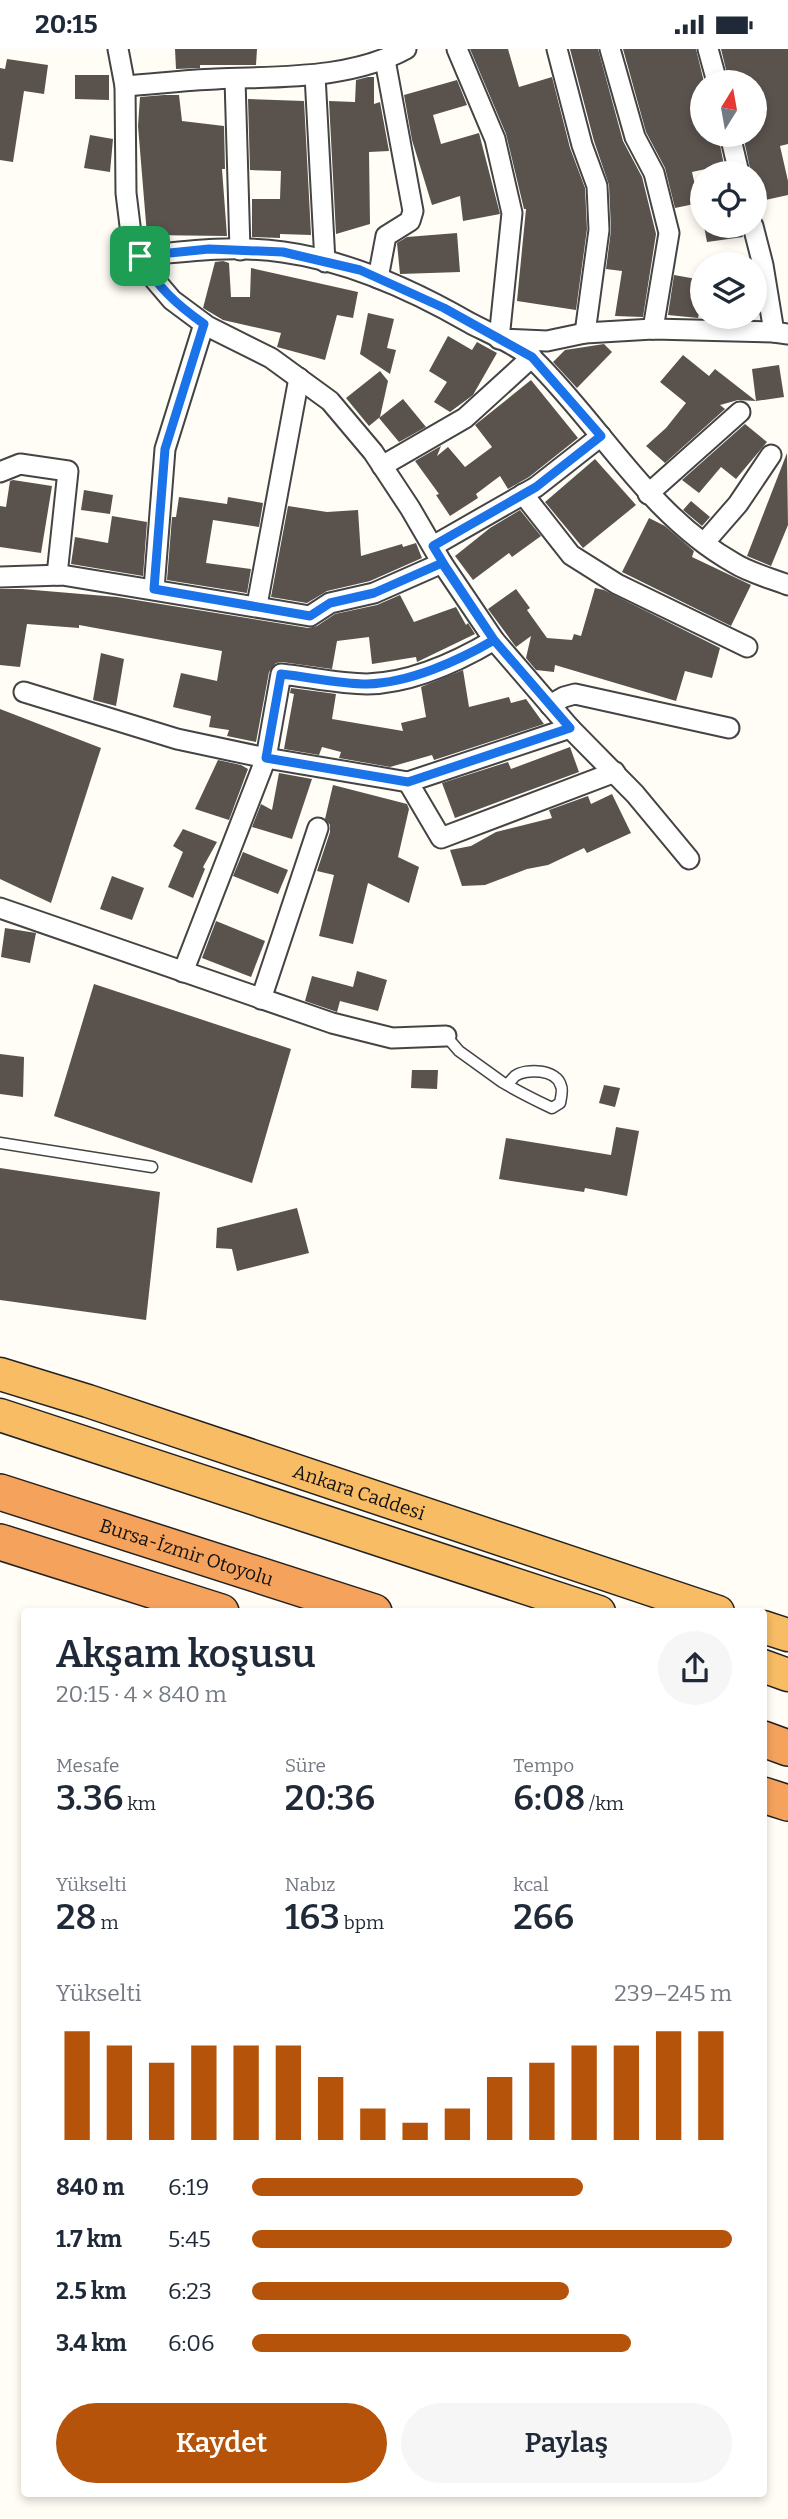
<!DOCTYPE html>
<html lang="tr">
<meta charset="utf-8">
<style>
:root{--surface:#fff;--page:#f6f6f7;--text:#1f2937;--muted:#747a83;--accent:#b45309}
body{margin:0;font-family:Bitter,serif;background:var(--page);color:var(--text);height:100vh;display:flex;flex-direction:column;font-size:26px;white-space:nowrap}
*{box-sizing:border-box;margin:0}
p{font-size:23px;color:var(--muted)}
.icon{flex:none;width:38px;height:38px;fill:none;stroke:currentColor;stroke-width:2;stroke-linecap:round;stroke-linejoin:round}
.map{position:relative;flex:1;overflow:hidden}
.side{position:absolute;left:21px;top:1559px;width:746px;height:889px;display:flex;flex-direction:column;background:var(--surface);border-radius:7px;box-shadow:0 4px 10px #0003}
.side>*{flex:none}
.needle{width:46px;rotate:11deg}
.controls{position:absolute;left:690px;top:21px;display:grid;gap:14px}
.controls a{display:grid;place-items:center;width:77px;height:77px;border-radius:50%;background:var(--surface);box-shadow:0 4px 10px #0003;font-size:35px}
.pin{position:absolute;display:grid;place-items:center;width:60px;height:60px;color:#fff;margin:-30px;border-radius:14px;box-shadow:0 4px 10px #0006}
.round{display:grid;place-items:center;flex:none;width:74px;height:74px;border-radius:37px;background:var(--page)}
.headline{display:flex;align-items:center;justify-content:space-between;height:119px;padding:0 35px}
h1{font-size:38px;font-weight:600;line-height:52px}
.stats{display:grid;grid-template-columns:repeat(3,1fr);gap:10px;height:119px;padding:7px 35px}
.stats div{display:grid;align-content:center}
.stats b{font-size:35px;font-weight:600}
.stats small{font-size:19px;font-weight:400}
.stats p{font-size:19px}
.chart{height:196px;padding:14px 35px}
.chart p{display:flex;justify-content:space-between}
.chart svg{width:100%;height:126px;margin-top:7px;stroke:var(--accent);stroke-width:6}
.primary-button{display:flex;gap:14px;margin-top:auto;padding:14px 35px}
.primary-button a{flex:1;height:80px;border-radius:42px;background:var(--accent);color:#fff;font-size:28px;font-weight:600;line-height:80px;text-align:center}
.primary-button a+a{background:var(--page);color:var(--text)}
ul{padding:0 35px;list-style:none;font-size:23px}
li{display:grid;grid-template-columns:112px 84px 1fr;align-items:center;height:52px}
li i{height:18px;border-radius:9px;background:var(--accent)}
.status{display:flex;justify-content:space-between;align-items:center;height:49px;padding:0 35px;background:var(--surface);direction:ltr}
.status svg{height:19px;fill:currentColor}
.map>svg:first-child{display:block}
</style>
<div class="status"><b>20:15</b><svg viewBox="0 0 49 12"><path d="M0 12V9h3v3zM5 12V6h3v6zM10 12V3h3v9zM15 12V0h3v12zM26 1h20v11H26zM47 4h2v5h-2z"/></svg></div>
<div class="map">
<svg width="788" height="2470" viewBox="0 0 788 2470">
<rect width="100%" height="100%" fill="#fffdf5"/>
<g fill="#5a524d">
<path d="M 175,0 L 257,0 L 256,16 L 200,16 L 200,19 L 176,20 Z"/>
<path d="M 470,0 L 508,0 L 519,38 L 552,28 L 570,99 L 585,139 L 587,180 L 576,261 L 517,252 L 526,160 L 524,160 L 506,85 Z"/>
<path d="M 570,0 L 598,0 L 623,92 L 642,128 L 656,185 L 643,268 L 615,267 L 622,222 L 606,220 L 611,181 L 609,136 L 594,92 Z"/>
<path d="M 623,0 L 696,0 L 704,33 L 702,33 L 702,86 L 718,86 L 724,116 L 692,123 L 699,154 L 675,159 L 665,119 L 646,83 Z"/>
<path d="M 721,0 L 788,0 L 788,95 L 780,97 L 788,132 L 788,146 L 756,153 L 754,124 L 751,124 L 743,86 L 754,86 L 754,33 L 729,33 Z"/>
<path d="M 7,10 L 48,16 L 44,45 L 24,42 L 13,113 L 0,111 L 0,19 L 5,20 Z"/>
<path d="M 75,26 L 109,26 L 109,51 L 75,50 Z"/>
<path d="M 368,28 L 374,28 L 374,55 L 380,53 L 389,102 L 369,103 L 370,175 L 336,185 L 329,52 L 355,53 L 356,31 Z"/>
<path d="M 457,31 L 467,56 L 433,66 L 441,95 L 479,84 L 500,165 L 463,172 L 460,147 L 432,156 L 412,91 L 404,46 Z"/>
<path d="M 164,46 L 179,46 L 182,72 L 224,77 L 225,120 L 222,120 L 227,187 L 147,186 L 138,77 L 140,48 Z"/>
<path d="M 248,50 L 304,52 L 311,186 L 280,185 L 280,189 L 252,188 L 252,150 L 280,150 L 281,122 L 250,121 Z"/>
<path d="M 90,86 L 113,90 L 110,123 L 84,119 Z"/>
<path d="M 704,177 L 741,177 L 743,188 L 707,193 Z"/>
<path d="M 457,184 L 460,223 L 400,225 L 397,194 L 407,188 Z"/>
<path d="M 223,212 L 229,214 L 231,248 L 250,248 L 251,219 L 358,243 L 353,269 L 337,266 L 325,311 L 277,298 L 281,284 L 223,271 L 203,259 L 215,213 Z"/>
<path d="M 674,226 L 702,231 L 702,248 L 698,269 L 668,266 Z"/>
<path d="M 368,264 L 394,270 L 387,299 L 396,301 L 390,325 L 360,305 Z"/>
<path d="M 448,287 L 472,301 L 477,293 L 497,304 L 473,346 L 450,363 L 434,353 L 447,333 L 429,322 Z"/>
<path d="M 604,295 L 612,303 L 577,339 L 553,313 L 565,301 Z"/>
<path d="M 683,306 L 709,327 L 715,320 L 756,352 L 738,351 L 720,356 L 725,360 L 665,414 L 646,397 L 666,379 L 686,354 L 660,333 Z"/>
<path d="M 779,316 L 784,348 L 756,352 L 752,320 Z"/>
<path d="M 380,322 L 388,332 L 380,368 L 369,377 L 346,349 Z"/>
<path d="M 531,331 L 578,389 L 529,428 L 508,440 L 500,427 L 476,445 L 478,449 L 450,467 L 436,446 L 439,445 L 415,412 L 441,397 L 437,407 L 448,398 L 465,418 L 492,398 L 475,376 Z"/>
<path d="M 403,350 L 426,378 L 399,393 L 379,369 Z"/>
<path d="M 745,375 L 767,393 L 736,430 L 721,418 L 699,444 L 682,431 Z"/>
<path d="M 787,404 L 788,476 L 771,517 L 747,507 Z"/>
<path d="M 595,410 L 636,456 L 583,499 L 545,453 Z"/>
<path d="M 13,431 L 52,437 L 41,504 L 0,498 L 0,457 L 6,458 L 10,432 Z"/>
<path d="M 84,441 L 113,446 L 110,465 L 81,461 Z"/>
<path d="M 179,448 L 227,455 L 228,448 L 263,454 L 259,478 L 213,471 L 206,514 L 251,520 L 247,544 L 167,531 L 172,468 L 176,468 Z"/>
<path d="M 691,452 L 710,468 L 702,477 L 683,461 Z"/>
<path d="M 288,457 L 327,463 L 358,461 L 361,507 L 402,495 L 403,498 L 416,494 L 422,509 L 370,532 L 327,542 L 307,554 L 271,548 Z"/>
<path d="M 520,461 L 541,487 L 512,508 L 509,504 L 473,531 L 455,507 L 490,479 Z"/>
<path d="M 112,467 L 147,473 L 143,527 L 71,515 L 75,488 L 108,494 Z"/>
<path d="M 649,469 L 665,477 L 694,502 L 692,508 L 751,536 L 731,577 L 622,523 Z"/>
<path d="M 595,539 L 604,541 L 720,599 L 712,629 L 685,622 L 676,652 L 555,616 L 554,623 L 536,621 L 526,609 L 531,587 L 516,598 L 488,560 L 516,540 L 530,559 L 527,561 L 547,589 L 572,591 L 574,585 L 581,587 Z"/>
<path d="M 0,540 L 22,540 L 117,548 L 308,579 L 317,577 L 335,565 L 377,556 L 400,546 L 414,573 L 456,558 L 466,576 L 468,574 L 475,585 L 417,613 L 416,608 L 372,615 L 369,588 L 337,592 L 332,620 L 282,613 L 276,614 L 269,623 L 256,693 L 227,687 L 229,681 L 209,678 L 211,667 L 173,658 L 181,624 L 217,632 L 222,602 L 79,576 L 79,579 L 27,575 L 20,618 L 0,616 Z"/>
<path d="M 101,604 L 124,610 L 116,657 L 93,651 Z"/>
<path d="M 463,621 L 469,658 L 509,648 L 511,654 L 526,650 L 544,675 L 434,711 L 432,706 L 390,718 L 339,709 L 341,703 L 322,698 L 319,706 L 284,700 L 294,645 L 290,644 L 291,639 L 336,645 L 332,670 L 403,682 L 401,674 L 426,668 L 421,638 Z"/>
<path d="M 0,660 L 101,699 L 51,854 L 0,830 Z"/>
<path d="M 570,698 L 579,723 L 455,769 L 442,734 L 508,713 L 511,720 Z"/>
<path d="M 218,711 L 241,716 L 248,720 L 229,771 L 195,760 Z"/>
<path d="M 279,724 L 312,730 L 292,790 L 252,778 L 261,755 L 272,761 Z"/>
<path d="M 333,736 L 407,755 L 409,760 L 398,808 L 419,818 L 409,854 L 368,834 L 353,895 L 319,887 L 334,826 L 317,822 L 330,783 L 330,776 L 325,770 Z"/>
<path d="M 612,745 L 631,784 L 587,804 L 584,799 L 548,816 L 527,820 L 485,836 L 462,837 L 450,801 L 471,797 L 496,783 L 552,769 L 549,761 L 588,747 L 591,755 Z"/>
<path d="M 183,780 L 217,793 L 203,818 L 205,820 L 193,849 L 168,838 L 183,803 L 173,797 Z"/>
<path d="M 243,803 L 288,821 L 278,845 L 233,827 Z"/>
<path d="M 112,827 L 144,839 L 132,871 L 100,860 Z"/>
<path d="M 216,872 L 265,892 L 251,928 L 202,909 Z"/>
<path d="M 5,879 L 36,884 L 30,914 L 1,908 Z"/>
<path d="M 357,922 L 387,931 L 378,962 L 340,952 L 337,963 L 305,952 L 312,927 L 353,938 Z"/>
<path d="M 94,935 L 291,1000 L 252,1134 L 54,1067 Z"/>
<path d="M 0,1005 L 24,1008 L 23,1048 L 0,1045 Z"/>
<path d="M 412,1021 L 438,1021 L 437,1040 L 411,1039 Z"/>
<path d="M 604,1036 L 620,1039 L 615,1058 L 599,1054 Z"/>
<path d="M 616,1078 L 639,1082 L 627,1147 L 585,1139 L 584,1143 L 499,1130 L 506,1089 L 611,1106 Z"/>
<path d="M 0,1119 L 160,1143 L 146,1271 L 0,1251 Z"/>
<path d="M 297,1159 L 309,1204 L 237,1222 L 232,1200 L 216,1199 L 217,1179 Z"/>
</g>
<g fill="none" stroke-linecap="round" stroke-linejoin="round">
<defs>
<g id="service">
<path d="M 446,987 L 459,1002 L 502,1033 C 519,1043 535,1051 552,1059 L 560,1054 C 561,1049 563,1041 561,1037 C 557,1020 526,1019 515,1027 C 512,1030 510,1033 507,1036"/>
<path d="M 0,1094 L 152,1118"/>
</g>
<g id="minor">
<path d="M 118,0 L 125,37 L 126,144 L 132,193 L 149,224 L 172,251 L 207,277 L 271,309 L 330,352 L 373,403 L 410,459 L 442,514 L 494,591 L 570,679 L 635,745 L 689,810"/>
<path d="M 457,0 L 495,90 L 512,164 L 499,290 L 547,292 L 585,284 L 653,280 L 774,283"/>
<path d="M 557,0 L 582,96 L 597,137 L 599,181 L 585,284"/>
<path d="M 610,0 L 635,88 L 654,124 L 669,184 L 653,280"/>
<path d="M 708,0 L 717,33"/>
<path d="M 315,26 L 325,213"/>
<path d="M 235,30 L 240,201"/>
<path d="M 125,37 C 155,35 186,31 216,30 C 279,27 349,31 406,0"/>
<path d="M 730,86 L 739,124"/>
<path d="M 753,177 L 763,216 L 774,283 L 788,285"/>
<path d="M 140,207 C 187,202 235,196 283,203 C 349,212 413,241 470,274 C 489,284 520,297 534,311 C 602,378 649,466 734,514 C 750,524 770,529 788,536"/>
<path d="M 378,229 L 386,187 L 410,172 L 413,162 L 385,11"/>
<path d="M 382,417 L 465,369 L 532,308"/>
<path d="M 0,423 L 20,415 L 68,422 L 57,526"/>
<path d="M 523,445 L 571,506 L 617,535 L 747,598"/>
<path d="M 648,445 L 740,363"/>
<path d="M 704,494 L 738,455 L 771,406"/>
<path d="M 433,497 L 536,438 L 601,387"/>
<path d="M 0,528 L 62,526 L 310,567 L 330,554 L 374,544 L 442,514"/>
<path d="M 154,540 L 165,400 L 204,275"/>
<path d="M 257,556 L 299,329"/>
<path d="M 24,643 L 177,690 L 266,709 L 408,733 L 570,679"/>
<path d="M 550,656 L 564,648 L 575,645 L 729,679"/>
<path d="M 408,733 L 441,789 L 615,723"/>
<path d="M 0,859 L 332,974 L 392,989 L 446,987"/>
<path d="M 183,923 L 266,709 L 281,625 C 309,628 339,635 367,635 C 410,634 457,613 494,591"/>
<path d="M 261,950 L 318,779"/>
</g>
<g id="trunk">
<path id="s1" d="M 0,1325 L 88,1352 L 718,1563"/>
<path d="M 0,1366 L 599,1563"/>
<path d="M 763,1578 L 788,1586"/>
<path d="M 763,1617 L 788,1626"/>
</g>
<g id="motorway">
<path id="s2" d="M 0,1443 L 374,1563"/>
<path d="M 0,1493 L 221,1563"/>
<path d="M 763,1690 L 788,1699"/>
<path d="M 763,1746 L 788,1754"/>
</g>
</defs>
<use href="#service" stroke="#444" stroke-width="13"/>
<use href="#minor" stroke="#444" stroke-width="23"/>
<use href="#trunk" stroke="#222" stroke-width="35"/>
<use href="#motorway" stroke="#222" stroke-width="38"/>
<use href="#service" stroke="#fff" stroke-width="10"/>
<use href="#minor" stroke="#fff" stroke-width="19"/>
<use href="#trunk" stroke="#f7bc64" stroke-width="32"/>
<use href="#motorway" stroke="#f5a25d" stroke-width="35"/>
</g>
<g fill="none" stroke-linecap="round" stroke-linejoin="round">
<defs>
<path id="route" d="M 140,207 C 157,238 176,255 204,275 L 165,400 L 154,540 L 310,567 L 330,554 L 374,544 L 442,514 L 494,591 C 458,612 409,634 367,635 C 339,635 309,628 281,625 L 266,709 L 408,733 L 570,679 L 494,591 L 445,517 L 433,497 L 536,438 L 601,387 L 532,308 L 444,259 L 360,221 L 283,203 L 209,200 L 140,207"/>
</defs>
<use href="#route" stroke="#fff" stroke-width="14"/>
<use href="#route" stroke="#1a73e8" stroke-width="9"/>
</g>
<g text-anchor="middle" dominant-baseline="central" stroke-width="7" stroke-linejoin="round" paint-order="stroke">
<g font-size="19" fill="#111" stroke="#fff">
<text stroke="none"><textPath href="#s1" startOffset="378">Ankara Caddesi</textPath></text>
<text stroke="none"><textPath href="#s2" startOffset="196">Bursa-İzmir Otoyolu</textPath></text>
</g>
</g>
</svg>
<div class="controls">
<a><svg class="needle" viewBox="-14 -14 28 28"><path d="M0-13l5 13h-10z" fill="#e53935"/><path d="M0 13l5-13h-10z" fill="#747a83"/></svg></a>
<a><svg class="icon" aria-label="locate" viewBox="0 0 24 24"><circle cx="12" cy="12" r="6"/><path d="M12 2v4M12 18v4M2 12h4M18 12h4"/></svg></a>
<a><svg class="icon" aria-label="layers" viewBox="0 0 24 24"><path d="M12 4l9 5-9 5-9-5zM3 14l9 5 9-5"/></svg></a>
</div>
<div class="pin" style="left:140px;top:207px;background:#1e9e55"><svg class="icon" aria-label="arrive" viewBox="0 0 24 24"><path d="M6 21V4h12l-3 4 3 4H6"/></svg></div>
<section class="side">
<div class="headline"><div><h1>Akşam koşusu</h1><p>20:15 · 4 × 840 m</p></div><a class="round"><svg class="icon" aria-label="share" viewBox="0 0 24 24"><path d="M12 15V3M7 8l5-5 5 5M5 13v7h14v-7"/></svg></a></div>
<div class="stats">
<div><p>Mesafe</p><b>3.36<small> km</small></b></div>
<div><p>Süre</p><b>20:36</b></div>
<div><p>Tempo</p><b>6:08<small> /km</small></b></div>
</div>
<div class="stats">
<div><p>Yükselti</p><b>28<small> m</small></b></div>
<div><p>Nabız</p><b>163<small> bpm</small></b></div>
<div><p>kcal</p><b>266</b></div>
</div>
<div class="chart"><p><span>Yükselti</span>239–245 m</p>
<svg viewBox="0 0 160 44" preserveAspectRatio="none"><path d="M5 44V6M15 44V11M25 44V17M35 44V11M45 44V11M55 44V11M65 44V22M75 44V33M85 44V38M95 44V33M105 44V22M115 44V17M125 44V11M135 44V11M145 44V6M155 44V6"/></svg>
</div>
<ul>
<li><b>840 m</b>6:19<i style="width:69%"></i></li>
<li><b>1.7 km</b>5:45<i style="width:100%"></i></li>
<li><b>2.5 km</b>6:23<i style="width:66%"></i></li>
<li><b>3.4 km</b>6:06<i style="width:79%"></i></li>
</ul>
<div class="primary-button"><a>Kaydet</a><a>Paylaş</a></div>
</section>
</div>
